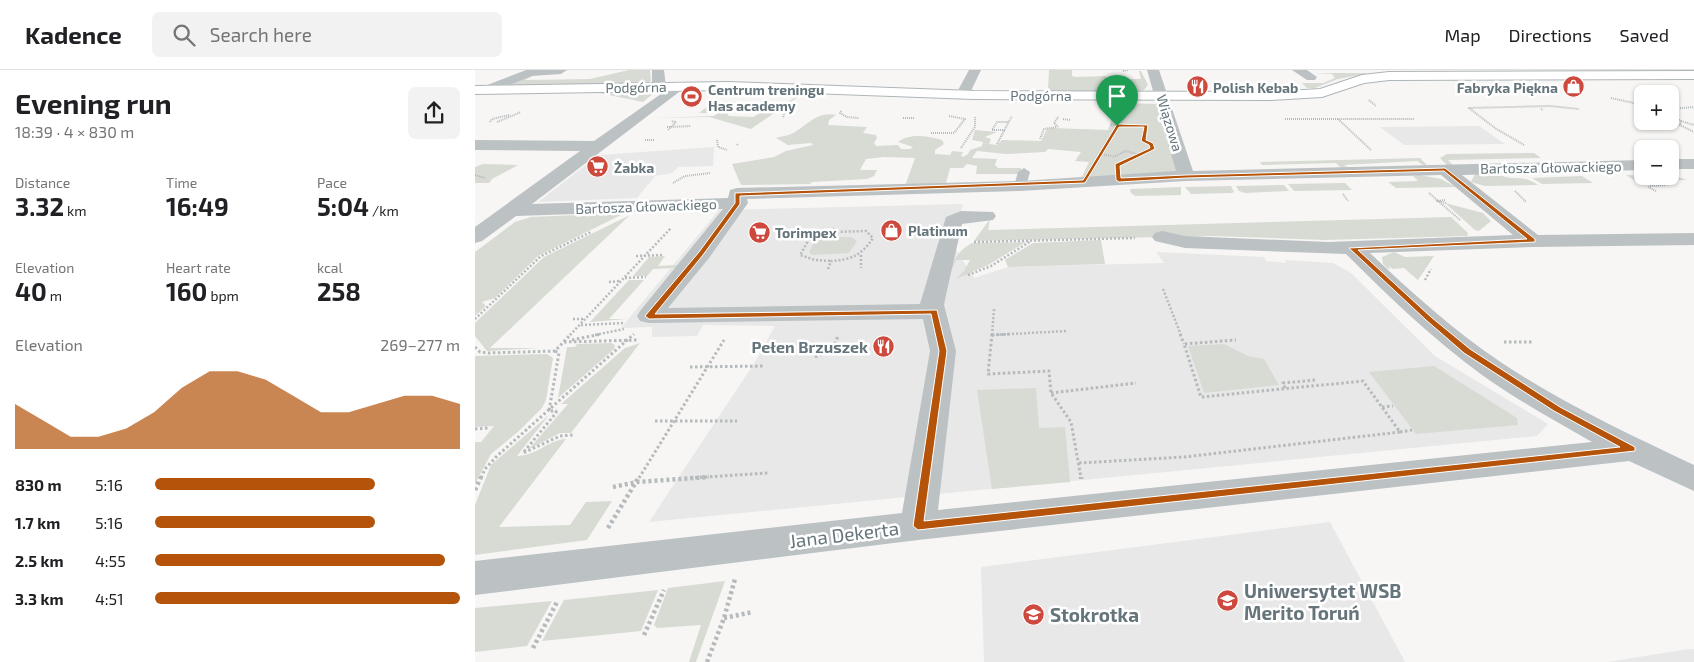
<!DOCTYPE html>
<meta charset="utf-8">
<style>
:root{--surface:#fff;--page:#f2f2f2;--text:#202124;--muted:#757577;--line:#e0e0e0;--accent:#b45309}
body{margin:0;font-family:"Exo 2",sans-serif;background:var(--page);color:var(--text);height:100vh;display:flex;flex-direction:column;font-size:19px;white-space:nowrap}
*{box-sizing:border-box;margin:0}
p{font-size:16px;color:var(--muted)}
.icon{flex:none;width:28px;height:28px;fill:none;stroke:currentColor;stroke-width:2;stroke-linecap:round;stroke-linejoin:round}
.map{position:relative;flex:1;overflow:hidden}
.drawer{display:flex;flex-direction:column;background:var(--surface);width:475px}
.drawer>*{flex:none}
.tools{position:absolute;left:1159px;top:15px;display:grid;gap:10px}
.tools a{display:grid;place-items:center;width:45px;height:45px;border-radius:8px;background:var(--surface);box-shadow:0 1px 4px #0004;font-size:25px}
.pin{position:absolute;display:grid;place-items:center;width:42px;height:42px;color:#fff;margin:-51px -21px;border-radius:50% 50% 50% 0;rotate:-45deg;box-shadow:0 0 5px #0007}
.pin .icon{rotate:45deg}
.round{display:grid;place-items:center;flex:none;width:52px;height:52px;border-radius:8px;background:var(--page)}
.overview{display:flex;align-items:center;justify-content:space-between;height:85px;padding:0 15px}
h1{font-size:28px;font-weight:700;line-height:38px}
.figures{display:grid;grid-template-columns:repeat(3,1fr);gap:8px;height:85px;padding:5px 15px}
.figures div{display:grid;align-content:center}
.figures b{font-size:25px;font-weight:700}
.figures small{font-size:14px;font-weight:400}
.figures p{font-size:14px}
.chart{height:140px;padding:10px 15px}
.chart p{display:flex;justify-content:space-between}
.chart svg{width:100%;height:90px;margin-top:5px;fill:var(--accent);opacity:.7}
ul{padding:0 15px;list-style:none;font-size:16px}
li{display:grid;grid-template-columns:80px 60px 1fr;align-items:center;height:38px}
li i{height:12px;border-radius:6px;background:var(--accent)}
header{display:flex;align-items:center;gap:30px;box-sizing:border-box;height:70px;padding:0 25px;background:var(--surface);border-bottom:1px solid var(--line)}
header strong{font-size:24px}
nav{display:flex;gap:28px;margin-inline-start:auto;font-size:18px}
.search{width:350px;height:45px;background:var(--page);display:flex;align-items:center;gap:12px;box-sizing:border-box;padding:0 18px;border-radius:8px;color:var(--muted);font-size:19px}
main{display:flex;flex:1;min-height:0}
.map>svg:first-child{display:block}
</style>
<header>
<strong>Kadence</strong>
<div class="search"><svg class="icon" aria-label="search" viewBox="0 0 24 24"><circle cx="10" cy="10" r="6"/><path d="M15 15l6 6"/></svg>Search here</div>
<nav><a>Map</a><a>Directions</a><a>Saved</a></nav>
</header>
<main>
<section class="drawer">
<div class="overview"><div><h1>Evening run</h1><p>18:39 · 4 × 830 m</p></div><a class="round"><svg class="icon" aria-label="share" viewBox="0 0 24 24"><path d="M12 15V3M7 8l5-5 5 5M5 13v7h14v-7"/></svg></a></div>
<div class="figures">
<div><p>Distance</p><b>3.32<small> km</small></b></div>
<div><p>Time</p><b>16:49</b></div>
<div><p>Pace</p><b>5:04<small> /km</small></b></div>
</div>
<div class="figures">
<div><p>Elevation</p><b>40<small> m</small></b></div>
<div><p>Heart rate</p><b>160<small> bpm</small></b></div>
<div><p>kcal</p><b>258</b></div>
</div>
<div class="chart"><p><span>Elevation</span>269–277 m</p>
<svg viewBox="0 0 160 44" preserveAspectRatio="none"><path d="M0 44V22L10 30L20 38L30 38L40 34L50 26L60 14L70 6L80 6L90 10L100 18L110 26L120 26L130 22L140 18L150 18L160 22V44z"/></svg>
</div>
<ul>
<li><b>830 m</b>5:16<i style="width:72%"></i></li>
<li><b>1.7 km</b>5:16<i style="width:72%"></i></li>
<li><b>2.5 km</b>4:55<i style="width:95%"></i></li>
<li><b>3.3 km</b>4:51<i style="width:100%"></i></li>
</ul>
</section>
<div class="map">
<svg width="1219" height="592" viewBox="0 0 1219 592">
<rect width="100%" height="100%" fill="#f7f6f4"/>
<g fill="#e7e8e7">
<path d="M 1004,56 L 1030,74 L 929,75 L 905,57 Z"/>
<path d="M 239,77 L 238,96 L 203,97 L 197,103 L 180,106 L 162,128 L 63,132 L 124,85 Z"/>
<path d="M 488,134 L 478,175 L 499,208 L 533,197 L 689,193 L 681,182 L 789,187 L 791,191 L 804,192 L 811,193 L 810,190 L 858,193 L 876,203 L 960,286 L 1073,354 L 1062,366 L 174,452 L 280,292 L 300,256 L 228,255 L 222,266 L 177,267 L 177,257 L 146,258 L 244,140 Z"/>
<path d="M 855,452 L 930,592 L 509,592 L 506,497 Z"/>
<path d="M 1219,579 L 1219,592 L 1133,592 L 1207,580 Z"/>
</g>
<g fill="#d7dbd4">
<path d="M 154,0 L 175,0 L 176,11 L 170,14 L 30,16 L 63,3 L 50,10 L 115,9 Z"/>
<path d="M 574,0 L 597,0 L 597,6 L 601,7 L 631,6 L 632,9 L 666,9 L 664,1 L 666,1 L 673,15 L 669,20 L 659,22 L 577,22 L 573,20 Z"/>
<path d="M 838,3 L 890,3 L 891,4 L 863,9 L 840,18 L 832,18 L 827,13 L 848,13 L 860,8 L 857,4 Z"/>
<path d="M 169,21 L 179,23 L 168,32 L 124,23 Z"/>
<path d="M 328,22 L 330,22 L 276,59 L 234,47 L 176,48 L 239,46 L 243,43 L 224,43 C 237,32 245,31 261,32 L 248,40 L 258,41 L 252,44 L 254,46 L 278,47 L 287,42 L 298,42 Z"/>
<path d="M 650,33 L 682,34 L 705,104 L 606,109 L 614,92 L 600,91 L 606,82 L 573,79 L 570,82 L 531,84 L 502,81 L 497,88 L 522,89 L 520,95 L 523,98 L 546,98 L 546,104 L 501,104 L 502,96 L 492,94 L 488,98 L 475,98 L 471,113 L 466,115 L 430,116 L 440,88 L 409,87 L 391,89 L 385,100 L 402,100 L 399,106 L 392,109 L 337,112 L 335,114 L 266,115 L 257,94 L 299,87 L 311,81 L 338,75 L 336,73 L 313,75 L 301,68 C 307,66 314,66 320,62 C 333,54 343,41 361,45 L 354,50 L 353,55 L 392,57 L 388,63 L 401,65 L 402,68 L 399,73 L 401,76 L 423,75 L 426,79 L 435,79 L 438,77 L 423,72 C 435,63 453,66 467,70 L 469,74 L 460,80 L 460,84 L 475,85 L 477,81 L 488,82 L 486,85 L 488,87 L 493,84 L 495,80 L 507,76 L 508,72 L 497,70 L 500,60 L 522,62 L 510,67 L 516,69 L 514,74 L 522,75 L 527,70 L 566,71 L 572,59 L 578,58 L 633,60 L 642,34 Z"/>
<path d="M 1059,83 L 1066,88 L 973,90 L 978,95 L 972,95 L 965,88 L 972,84 Z"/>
<path d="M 945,88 L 952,95 L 949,96 L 942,91 L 869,95 L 874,98 L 865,97 L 861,93 L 787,95 L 785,92 Z"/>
<path d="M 8,94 L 43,95 L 17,109 L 14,113 L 0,113 L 0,97 Z"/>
<path d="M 1020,102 C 1037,114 1045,102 1063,115 L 1010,116 L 996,112 L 1000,104 Z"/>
<path d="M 1195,104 L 1212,110 L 1162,112 L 1151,105 L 1195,106 Z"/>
<path d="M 944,105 L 966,109 L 981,117 L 921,118 L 913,112 L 943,111 L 938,106 Z"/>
<path d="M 1107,106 L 1118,113 L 1067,114 L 1057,108 Z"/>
<path d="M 870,113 L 877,120 L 819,121 L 813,114 Z"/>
<path d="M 809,115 L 814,121 L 770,123 L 764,121 L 761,116 Z"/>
<path d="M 756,116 L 759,122 L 757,123 L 716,124 L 710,117 Z"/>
<path d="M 706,117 L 706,125 L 660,126 L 656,123 L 655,119 Z"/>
<path d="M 970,133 L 1008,143 L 1016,151 L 1004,161 L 1000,160 Z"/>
<path d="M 150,143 L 63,186 L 20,228 L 7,232 L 11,236 L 0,246 L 0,182 L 40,152 L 56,147 Z"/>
<path d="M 155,145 L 15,278 L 65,278 L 12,281 L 0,266 L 0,253 L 69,187 Z"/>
<path d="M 976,147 L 993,163 L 992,166 L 850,170 L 737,166 L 499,171 L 515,149 L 513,160 Z"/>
<path d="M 350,167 L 376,167 L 382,171 L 374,183 L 337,185 L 334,182 L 340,170 Z"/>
<path d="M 626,170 L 630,194 L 533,197 L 530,190 L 558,173 Z"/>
<path d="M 551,172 L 513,195 L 481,209 L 489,201 L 495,190 L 481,190 L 477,199 C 478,188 486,179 497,173 Z"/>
<path d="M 919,182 L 930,187 L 959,186 L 943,210 L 929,198 L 918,199 L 913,196 L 915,199 L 913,199 L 908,194 L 907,187 Z"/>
<path d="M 190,186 L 183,196 L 203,195 L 200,198 L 178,199 L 172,206 L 158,206 L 174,187 Z"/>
<path d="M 154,210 L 169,210 L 134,249 L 152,249 L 115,252 Z"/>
<path d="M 136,273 L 140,275 L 139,279 L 83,328 L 92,277 L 100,277 L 102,274 Z"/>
<path d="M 165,273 L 96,363 L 85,363 L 54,379 L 93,334 L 86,334 L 150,278 Z"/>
<path d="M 749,274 L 773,286 L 789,289 L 804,315 L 729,323 L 713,276 Z"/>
<path d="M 72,284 L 78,288 L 71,330 L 67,338 L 44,361 L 16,384 L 0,414 L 0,372 L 6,372 L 19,356 L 0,357 L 0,286 Z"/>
<path d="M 959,296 L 1042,348 L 1043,355 L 941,364 L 894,302 Z"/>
<path d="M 561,318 L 564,358 L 590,357 L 595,412 L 517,419 L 502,320 Z"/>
<path d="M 74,345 L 42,386 C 61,386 73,370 91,369 L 24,457 L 95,455 L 111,432 L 137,431 L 112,470 L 0,485 L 0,435 L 16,395 Z"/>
<path d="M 250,511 L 221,592 L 214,592 L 226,555 L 182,558 L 179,555 L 193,518 Z"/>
<path d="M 183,520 L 166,561 L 67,571 L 89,530 Z"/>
<path d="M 77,531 L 52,576 L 0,582 L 0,538 Z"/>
</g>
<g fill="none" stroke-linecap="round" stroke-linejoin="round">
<defs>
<path id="secondary" d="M 1219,1 L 1219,9 L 914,10 L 889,13 L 847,27 L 796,30 L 499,29 L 253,20 L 0,24 L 0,16 L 253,12 L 499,21 L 796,22 L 845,19 L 887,5 L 914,2 Z"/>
</defs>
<use href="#secondary" stroke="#aeb5b8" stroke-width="2"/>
<g stroke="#b6babc" stroke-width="2" stroke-dasharray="1 1" stroke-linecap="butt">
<path d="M 648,1 L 653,0"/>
<path d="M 1136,28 L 1168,35"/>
<path d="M 894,30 L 901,36"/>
<path d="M 1195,30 L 1198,29 L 1196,27"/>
<path d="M 1066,39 L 1068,40"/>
<path d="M 1195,39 L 1219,37"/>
<path d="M 366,41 L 365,43 L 372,47 L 384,48"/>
<path d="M 1195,45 L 1206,51 L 1205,55 L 1219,62"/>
<path d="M 308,47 L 311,40"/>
<path d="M 583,47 L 579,53 L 583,57"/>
<path d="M 428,48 L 439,48"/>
<path d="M 588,49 L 595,50"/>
<path d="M 810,49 L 863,49"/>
<path d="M 1206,51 L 1219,55"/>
<path d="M 15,52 L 17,49 L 34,45"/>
<path d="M 22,52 L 46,42"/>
<path d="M 636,55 L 670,56"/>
<path d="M 192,57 L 196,57 L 201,52 L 196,51"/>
<path d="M 193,60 L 196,57 L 216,56"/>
<path d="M 530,60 L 517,60 L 522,52 L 534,52"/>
<path d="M 671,60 L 668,71 L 676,74"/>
<path d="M 456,63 L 479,63 L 490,49 L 474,46"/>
<path d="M 565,69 L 569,59 L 582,57"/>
<path d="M 170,70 L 180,70"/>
<path d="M 242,70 L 243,77 L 252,80"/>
<path d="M 262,74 L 263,76"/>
<path d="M 522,74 L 537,46"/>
<path d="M 1049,75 L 1020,58 L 994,38 L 1075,36 L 1104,39"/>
<path d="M 486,78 L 500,57 L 500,47"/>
<path d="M 896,80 L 863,49 L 939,49"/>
<path d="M 625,84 L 637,86"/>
<path d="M 625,85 L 650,46"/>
<path d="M 665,85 L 677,79"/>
<path d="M 638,87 L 651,81 L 665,85"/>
<path d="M 0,105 L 10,108"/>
<path d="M 198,113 L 210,106 L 236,103"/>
<path d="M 1175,116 L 1191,115"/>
<path d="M 1173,117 L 1181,121"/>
<path d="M 1040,121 L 1051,132"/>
<path d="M 954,123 L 985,150"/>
<path d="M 868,124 L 873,131"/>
<path d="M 970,130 L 962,131 L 971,133"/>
</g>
<g stroke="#b6babc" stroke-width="2.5" stroke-dasharray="2 2" stroke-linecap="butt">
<path d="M 499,172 L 660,168"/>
<path d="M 386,185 L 386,198"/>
<path d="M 161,186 L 188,185"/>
<path d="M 355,191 L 340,190 L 325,185 L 336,166 L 358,162"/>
<path d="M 353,199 L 356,191 C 376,190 387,185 398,168 L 391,161 L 358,162 L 360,157"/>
<path d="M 493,205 L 516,196 L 556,171"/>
<path d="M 150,208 L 171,207"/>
<path d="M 950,210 L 956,199"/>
<path d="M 134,212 L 145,211"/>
<path d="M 688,219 L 706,265"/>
<path d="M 0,249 L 66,186 L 116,162"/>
<path d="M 98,249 L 110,249"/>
<path d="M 106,255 L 149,253"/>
<path d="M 95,265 L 196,158"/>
<path d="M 120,265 L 149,259"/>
<path d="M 517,265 L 519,239"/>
<path d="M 517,265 L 592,261"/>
</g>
<g stroke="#b6babc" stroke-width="3" stroke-dasharray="2.5 2.5" stroke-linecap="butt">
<path d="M 517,264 L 513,304 L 574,301 L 576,323 L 596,352 L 606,408"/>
<path d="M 705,264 L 709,274"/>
<path d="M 517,265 L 537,264"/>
<path d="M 97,270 L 126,264"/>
<path d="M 89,272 L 163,270"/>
<path d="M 1029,272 L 1057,272"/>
<path d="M 0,277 L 5,282 L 13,283 L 80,281 L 96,264"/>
<path d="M 80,281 L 84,283 L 74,341 L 81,341 L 81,343 L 48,383 L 85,366 L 98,365"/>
<path d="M 340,287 L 358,279 L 363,266"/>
<path d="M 215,297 L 290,296"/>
<path d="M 810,318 L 808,313 L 841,310"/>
<path d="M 576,323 L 661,313"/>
<path d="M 907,337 L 918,336"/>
<path d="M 180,351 L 262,351"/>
<path d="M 0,359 L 14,358"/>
<path d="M 925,362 L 937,360"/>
<path d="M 604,393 L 709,387 L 925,362 L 888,311 L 726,327 L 709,274 L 761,270"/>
<path d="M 6,408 L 10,399 L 22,386 L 159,264"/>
<path d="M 164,408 L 249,270"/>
<path d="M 215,408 L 293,403"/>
</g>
<g stroke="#b6babc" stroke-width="4.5" stroke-dasharray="3 3" stroke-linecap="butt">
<path d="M 606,407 L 606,409"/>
<path d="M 138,417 L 162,412 L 234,407"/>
<path d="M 0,420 L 6,407"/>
<path d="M 133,458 L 164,407"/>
<path d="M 249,548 L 278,542"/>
<path d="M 169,565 L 189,520"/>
<path d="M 58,578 L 82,532"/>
<path d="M 232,592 L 249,548 L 260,509"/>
</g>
<path fill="#bcc1c3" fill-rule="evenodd" d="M 549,98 L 555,102 L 551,116 L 545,120 L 541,119 L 539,116 L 543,102 Z"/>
<g fill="#bcc1c3" fill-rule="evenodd">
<path d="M 51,0 L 92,0 L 86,4 L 57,6 L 12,24 L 5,20 L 7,17 Z"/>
<path d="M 177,0 L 189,0 L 191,17 L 189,20 L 184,21 L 177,17 Z"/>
<path d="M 494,0 L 506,0 L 493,27 L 483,27 L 481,24 Z"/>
<path d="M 672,0 L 684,0 L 718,101 L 1168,90 L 1168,100 L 987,105 L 1063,165 L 1219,163 L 1219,175 L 1058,177 L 895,183 C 936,222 979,261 1027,293 C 1087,333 1153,364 1219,395 L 1219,421 L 1154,391 L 443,470 L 0,525 L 0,491 L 427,443 L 455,281 L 448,249 L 174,253 L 165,251 L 162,246 L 165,241 L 248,139 L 41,146 L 7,171 L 0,173 L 0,157 L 105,81 L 0,80 L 0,70 L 119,71 L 203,12 L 208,13 L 209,16 L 208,19 L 57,134 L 253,128 L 255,120 L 262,118 L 545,111 L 701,101 ZM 966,105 L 1038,165 L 853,172 L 710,166 L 687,161 L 680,163 L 677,167 L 680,171 L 710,178 L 871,184 C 914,227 958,269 1007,305 C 1042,330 1080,351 1117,372 L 463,440 L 481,281 L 469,235 L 471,225 L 487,154 L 518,150 L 521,146 L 518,142 L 486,141 L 471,147 L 445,234 L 193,238 L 234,188 L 273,133 L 272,129 L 545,121 L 711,111 Z"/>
<path d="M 817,0 L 832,0 L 842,7 L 840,10 L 832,10 Z"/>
<rect x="1195" y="89" width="24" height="10"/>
</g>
<use href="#secondary" fill="#fff" fill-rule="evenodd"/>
</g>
<path fill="#b45309" stroke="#fff" fill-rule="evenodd" d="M 642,54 L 673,55 L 671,70 L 678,73 L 680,79 L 645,96 L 646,108 L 711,105 L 970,98 L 1060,169 L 1060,172 L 883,180 L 956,247 L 995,279 L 1085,337 L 1160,377 L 1160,381 L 443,460 L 438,456 L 464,281 L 456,244 L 174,249 L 170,246 L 224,182 L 260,133 L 260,123 L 608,110 ZM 644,57 L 669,57 L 666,71 L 674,75 L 675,78 L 640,94 L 641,110 L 644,112 L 711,108 L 969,101 L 1052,169 L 874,178 L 951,250 L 989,283 L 1079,341 L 1145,377 L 449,451 L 472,281 L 462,240 L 180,244 L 228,185 L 265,134 L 265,126 L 610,113 Z"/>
<defs>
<symbol id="restaurant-disc" viewBox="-11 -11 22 22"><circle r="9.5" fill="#cd483d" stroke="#fff"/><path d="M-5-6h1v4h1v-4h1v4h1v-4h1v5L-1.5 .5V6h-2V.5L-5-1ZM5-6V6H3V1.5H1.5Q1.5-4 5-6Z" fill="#fff"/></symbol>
<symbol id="shop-disc" viewBox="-11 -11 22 22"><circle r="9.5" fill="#cd483d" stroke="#fff"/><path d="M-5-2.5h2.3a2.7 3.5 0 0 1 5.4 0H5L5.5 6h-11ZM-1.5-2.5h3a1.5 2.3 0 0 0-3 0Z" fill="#fff"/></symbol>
<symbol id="stadium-disc" viewBox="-11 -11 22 22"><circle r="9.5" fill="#cd483d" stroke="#fff"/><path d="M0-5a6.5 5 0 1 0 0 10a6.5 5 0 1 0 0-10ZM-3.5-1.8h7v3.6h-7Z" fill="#fff"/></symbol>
<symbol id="supermarket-disc" viewBox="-11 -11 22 22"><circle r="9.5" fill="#cd483d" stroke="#fff"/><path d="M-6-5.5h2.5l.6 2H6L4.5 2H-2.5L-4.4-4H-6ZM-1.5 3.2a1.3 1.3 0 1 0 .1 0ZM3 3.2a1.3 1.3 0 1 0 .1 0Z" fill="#fff"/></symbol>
<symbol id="university-disc" viewBox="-11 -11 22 22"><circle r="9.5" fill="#cd483d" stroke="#fff"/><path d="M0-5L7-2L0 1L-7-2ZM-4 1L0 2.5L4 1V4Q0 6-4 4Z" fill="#fff"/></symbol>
<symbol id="school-disc" viewBox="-11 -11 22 22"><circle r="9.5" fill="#cd483d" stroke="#fff"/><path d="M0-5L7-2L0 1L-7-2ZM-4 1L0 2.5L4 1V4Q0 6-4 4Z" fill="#fff"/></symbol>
</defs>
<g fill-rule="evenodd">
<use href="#restaurant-disc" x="710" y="4" width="25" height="25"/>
<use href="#shop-disc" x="1086" y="4" width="25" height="25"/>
<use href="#stadium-disc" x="204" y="14" width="25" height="25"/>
<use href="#supermarket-disc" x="110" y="84" width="25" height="25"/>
<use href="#shop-disc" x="404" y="148" width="25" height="25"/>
<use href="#supermarket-disc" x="272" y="150" width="25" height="25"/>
<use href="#restaurant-disc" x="396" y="264" width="25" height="25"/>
<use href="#university-disc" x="740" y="518" width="25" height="25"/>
<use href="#school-disc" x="546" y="532" width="25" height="25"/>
</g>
<g text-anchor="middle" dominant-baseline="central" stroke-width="5" stroke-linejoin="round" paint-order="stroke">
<g font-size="14" fill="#65757b" stroke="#fff">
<text transform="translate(161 17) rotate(-1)">Podgórna</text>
<text x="566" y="25">Podgórna</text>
<text transform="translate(695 53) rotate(73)">Wiązowa</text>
<text transform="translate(1076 97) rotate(-1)">Bartosza Głowackiego</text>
<text transform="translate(171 136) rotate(-2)">Bartosza Głowackiego</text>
</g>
<g font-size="14" font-weight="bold" fill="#65757b" stroke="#fff" text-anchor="start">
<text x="738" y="17">Polish Kebab</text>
<text x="1083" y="17" text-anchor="end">Fabryka Piękna</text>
<text x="233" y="19">Centrum treningu<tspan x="233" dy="16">Has academy</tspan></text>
<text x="139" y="97">Żabka</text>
<text x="433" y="160">Platinum</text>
<text x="300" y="162">Torimpex</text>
</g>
<g font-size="16" font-weight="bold" fill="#65757b" stroke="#fff" text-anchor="end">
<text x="393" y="276">Pełen Brzuszek</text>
</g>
<g font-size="19" fill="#65757b" stroke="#fff">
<text transform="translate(369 464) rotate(-7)">Jana Dekerta</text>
</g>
<g font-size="19" font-weight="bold" fill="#65757b" stroke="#fff" text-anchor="start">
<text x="769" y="520">Uniwersytet WSB<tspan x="769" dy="22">Merito Toruń</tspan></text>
<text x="575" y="544">Stokrotka</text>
</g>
</g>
</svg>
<div class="tools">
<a>+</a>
<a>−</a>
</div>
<div class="pin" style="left:642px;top:56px;background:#1e9e55"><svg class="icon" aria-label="arrive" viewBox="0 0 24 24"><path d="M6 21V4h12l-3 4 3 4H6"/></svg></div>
</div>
</main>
